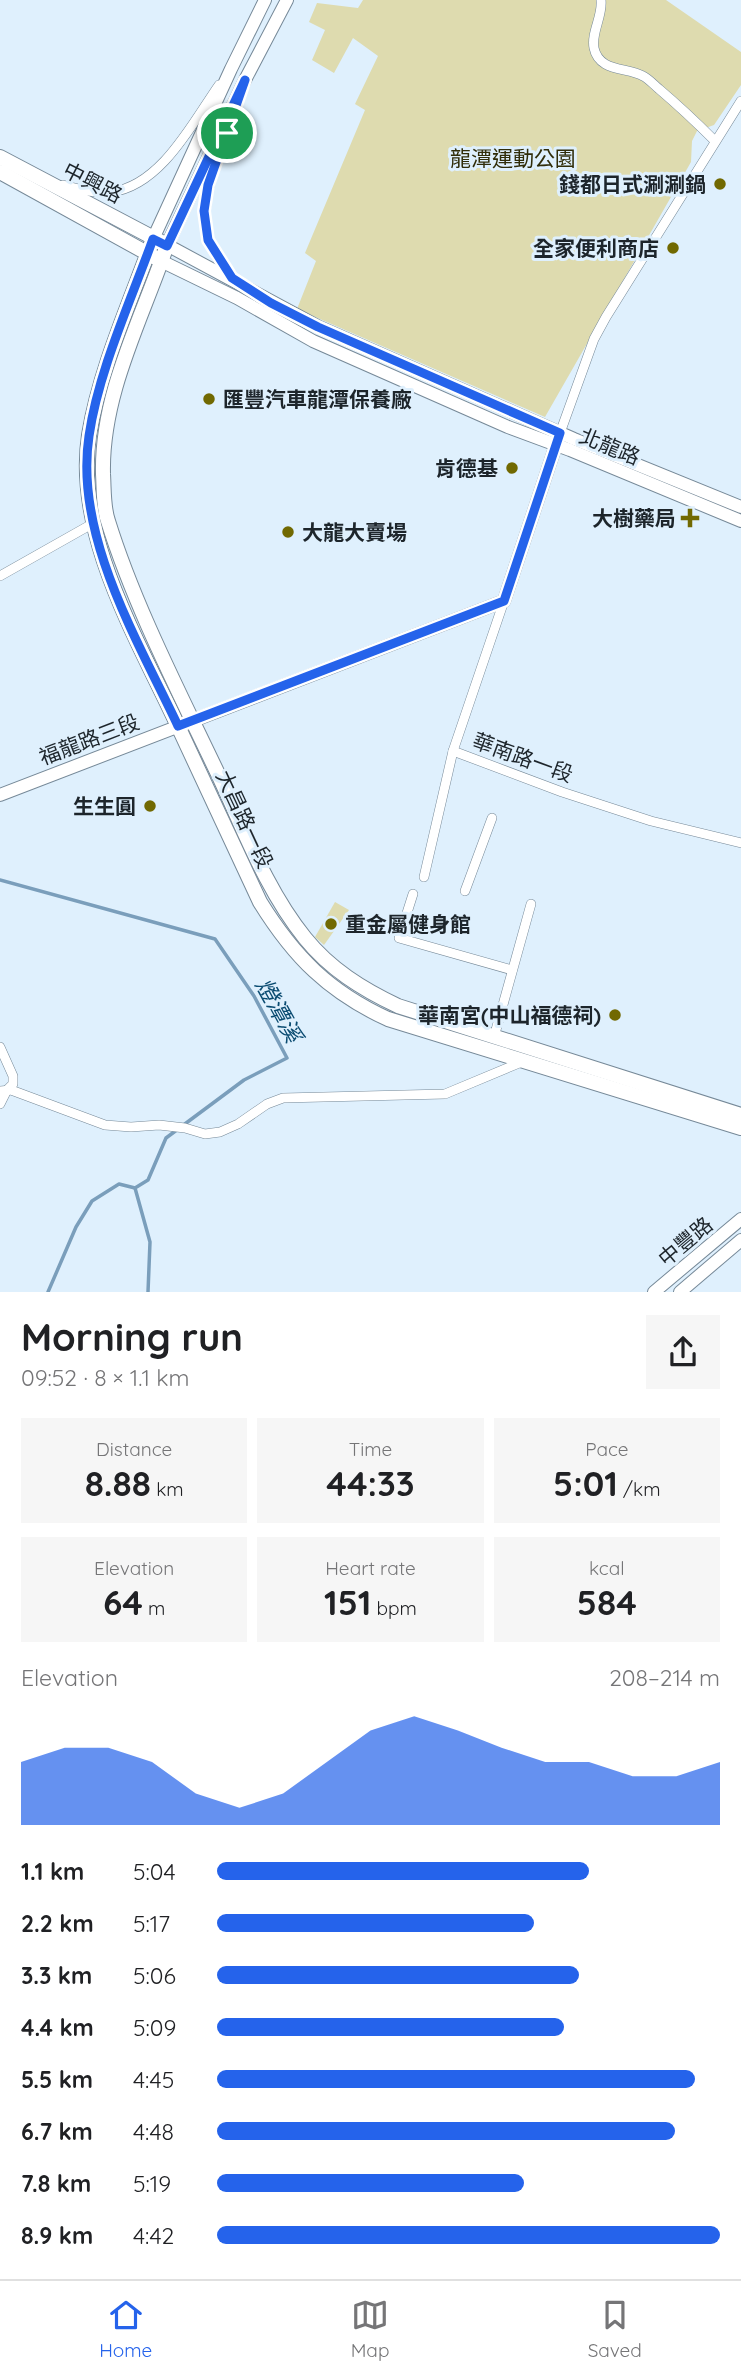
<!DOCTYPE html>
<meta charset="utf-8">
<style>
:root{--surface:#fff;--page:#f6f6f6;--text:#202124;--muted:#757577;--line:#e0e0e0;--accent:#2563eb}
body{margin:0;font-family:Quicksand,"Noto Sans TC",sans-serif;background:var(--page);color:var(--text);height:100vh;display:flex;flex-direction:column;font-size:26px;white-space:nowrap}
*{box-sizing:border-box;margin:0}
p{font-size:23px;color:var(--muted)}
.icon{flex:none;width:38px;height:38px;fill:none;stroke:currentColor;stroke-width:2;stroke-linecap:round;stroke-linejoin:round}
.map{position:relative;height:1292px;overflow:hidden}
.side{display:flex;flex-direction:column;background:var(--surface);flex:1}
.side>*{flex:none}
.pin{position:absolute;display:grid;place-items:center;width:60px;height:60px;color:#fff;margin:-30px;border:4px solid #fff;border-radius:50%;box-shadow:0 2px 7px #0007}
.round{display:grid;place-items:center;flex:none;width:74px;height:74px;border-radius:0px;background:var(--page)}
.overview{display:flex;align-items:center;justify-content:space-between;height:119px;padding:0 21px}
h1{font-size:38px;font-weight:700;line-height:52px}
.figures{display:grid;grid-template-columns:repeat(3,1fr);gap:10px;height:119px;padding:7px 21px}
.figures div{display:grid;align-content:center;border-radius:0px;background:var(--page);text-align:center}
.figures b{font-size:35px;font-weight:700}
.figures small{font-size:19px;font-weight:400}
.figures p{font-size:19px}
.chart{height:196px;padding:14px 21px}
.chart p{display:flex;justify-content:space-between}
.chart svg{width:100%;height:126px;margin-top:7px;fill:var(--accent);opacity:.7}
ul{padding:0 21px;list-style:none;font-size:23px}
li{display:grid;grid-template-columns:112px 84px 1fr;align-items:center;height:52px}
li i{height:18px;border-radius:9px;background:var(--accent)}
.tabs{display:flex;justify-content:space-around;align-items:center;height:98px;border-top:2px solid var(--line);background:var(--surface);font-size:19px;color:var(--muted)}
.tabs a{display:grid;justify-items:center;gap:4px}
.tabs .current{color:var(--accent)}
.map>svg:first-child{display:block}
</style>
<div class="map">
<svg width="741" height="1292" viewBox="0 0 741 1292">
<rect width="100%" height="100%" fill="#dff0fd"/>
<g fill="#dedbaf">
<path d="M 363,0 L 666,0 L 741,52 L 741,85 L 714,125 L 697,131 L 692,141 L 691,162 L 545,417 L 297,309 L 316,261 L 305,253 L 365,110 L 355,104 L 378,56 L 353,38 L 334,73 L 312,60 L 325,30 L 309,22 L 317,3 L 358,8 Z"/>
<path d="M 335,902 L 349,910 L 324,945 L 315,937 Z"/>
</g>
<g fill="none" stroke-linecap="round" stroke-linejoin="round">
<g stroke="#7a9ebb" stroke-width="3.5">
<path d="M 0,880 L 215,939 L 254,996 L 287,1058 L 244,1080 L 166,1138 L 148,1180 L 135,1188 L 150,1242 L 148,1292"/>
<path d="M 48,1292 L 76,1227 L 92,1201 L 119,1184 L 135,1188"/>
</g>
<defs>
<g id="street">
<path d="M 601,0 C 603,16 591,32 594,48 C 599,72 626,67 643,76 C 649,79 654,85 659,89 C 679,106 697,123 715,141"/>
<path d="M 230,124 C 211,178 184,233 235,279"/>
<path d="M 63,185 C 79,189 94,194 111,192 C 161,186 193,122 219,85"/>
<path d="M 560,433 L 594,339 L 606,317 L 741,101"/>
<path d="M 0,576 L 92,524"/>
<path d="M 453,751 L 562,792 L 651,821 L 741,843"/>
<path d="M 424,877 L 453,751 L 504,601"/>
<path d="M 465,891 L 492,818"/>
<path d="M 413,894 L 399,938 L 512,970"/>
<path d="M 494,1037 L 531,904"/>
<path d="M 0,1047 L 13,1076 L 13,1084 L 7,1090 L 0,1104"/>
<path d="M 0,1091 L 11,1090 L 105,1125 L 131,1127 L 159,1125 L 185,1128 L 205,1134 L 220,1132 L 238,1124 L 267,1104 L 283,1098 L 445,1094 L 524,1061"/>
</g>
<g id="secondary">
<path d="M 287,0 L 245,80 L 167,245 L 319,327 L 574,439 L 741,507"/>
<path d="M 153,239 L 231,69 L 265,0"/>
<path d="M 161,261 L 237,298 L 313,341 L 508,427 L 570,450 L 741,521"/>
<path d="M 0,795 L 504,601 L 560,433"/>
<path d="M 654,1292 L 741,1219"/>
<path d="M 680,1292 L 741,1240"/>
</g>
<g id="primary">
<path d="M 0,157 L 167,245 C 142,319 101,394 103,474 C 104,489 103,507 108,521 C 134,605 180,694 218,774 C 244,829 266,890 305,938 C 330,969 362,989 398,1006 L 741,1115"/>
<path d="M 0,172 L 154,257"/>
<path d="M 153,239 C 130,303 100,368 89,435 C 74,534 137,638 177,724 C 205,784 233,843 260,902 C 294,957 329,992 388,1019 L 741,1128"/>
</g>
</defs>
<use href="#street" stroke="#768998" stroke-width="10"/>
<use href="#secondary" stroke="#768998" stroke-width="14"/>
<use href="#primary" stroke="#768998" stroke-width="16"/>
<use href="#street" stroke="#fff" stroke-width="9"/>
<use href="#secondary" stroke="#fff" stroke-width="12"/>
<use href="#primary" stroke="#fff" stroke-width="14"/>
</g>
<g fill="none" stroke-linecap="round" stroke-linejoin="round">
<defs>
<path id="route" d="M 245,80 L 208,185 L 204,211 L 208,240 L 232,278 L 271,303 L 318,327 L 560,433 L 504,601 L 178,726 C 137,639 74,535 89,436 C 98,372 131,300 153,239 L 167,246 Z"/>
</defs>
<use href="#route" stroke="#fff" stroke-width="14"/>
<use href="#route" stroke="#2563eb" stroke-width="9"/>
</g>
<g fill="#716901" stroke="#dff0fd" stroke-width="2.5">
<circle cx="720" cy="184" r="7"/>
<circle cx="673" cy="248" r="7"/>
<circle cx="209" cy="399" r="7"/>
<circle cx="512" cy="468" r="7"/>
<path d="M686.5 507.5h7v7h7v7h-7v7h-7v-7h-7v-7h7z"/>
<circle cx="288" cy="532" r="7"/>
<circle cx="150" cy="806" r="7"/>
<circle cx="331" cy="924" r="7"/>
<circle cx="615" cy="1015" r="7"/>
</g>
<g text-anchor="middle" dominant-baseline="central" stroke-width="6" stroke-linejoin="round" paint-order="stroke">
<g font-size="21" fill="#302d09" stroke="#dff0fd">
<text x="513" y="158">龍潭運動公園</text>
</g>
<g font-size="21" fill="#1d252b" stroke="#dff0fd">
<text transform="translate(93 182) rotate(27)">中興路</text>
<text transform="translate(610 446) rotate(22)">北龍路</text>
<text transform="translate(89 739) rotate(-21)">福龍路三段</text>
<text transform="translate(523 757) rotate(20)">華南路一段</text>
<text transform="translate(245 819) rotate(65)">大昌路一段</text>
<text transform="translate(685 1241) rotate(-40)">中豐路</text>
</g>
<g font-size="21" font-weight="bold" fill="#1d252b" stroke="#dff0fd" text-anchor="end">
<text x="706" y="184">錢都日式涮涮鍋</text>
<text x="659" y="248">全家便利商店</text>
<text x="223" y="399" text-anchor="start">匯豐汽車龍潭保養廠</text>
<text x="498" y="468">肯德基</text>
<text x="676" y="518">大樹藥局</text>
<text x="302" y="532" text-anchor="start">大龍大賣場</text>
<text x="136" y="806">生生圓</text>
<text x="345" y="924" text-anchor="start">重金屬健身館</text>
<text x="601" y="1015">華南宮(中山福德祠)</text>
</g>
<g font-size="23" font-style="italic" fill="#0a4b71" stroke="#dff0fd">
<text transform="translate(279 1010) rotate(61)">燈潭溪</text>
</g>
</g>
</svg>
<div class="pin" style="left:227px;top:133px;background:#1e9e55"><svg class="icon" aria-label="arrive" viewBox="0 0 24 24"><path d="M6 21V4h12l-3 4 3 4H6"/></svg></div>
</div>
<section class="side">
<div class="overview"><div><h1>Morning run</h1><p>09:52 · 8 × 1.1 km</p></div><a class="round"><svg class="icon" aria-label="share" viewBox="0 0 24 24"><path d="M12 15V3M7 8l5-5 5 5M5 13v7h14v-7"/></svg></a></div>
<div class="figures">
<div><p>Distance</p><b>8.88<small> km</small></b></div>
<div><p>Time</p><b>44:33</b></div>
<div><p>Pace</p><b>5:01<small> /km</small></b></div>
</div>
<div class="figures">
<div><p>Elevation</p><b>64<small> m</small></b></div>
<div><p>Heart rate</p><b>151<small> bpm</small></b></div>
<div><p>kcal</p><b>584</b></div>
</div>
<div class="chart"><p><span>Elevation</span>208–214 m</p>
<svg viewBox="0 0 160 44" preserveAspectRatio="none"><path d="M0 44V22L10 17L20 17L30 22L40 33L50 38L60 33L70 22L80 11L90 6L100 11L110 17L120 22L130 22L140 27L150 27L160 22V44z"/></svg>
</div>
<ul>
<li><b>1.1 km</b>5:04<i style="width:74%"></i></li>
<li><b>2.2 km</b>5:17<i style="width:63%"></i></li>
<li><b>3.3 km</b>5:06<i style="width:72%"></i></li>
<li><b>4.4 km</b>5:09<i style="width:69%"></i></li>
<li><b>5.5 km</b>4:45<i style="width:95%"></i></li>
<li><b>6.7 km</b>4:48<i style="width:91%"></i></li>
<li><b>7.8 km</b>5:19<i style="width:61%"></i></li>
<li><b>8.9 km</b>4:42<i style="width:100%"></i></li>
</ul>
</section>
<nav class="tabs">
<a class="current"><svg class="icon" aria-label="home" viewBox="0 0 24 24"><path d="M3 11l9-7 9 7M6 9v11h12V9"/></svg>Home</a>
<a><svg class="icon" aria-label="map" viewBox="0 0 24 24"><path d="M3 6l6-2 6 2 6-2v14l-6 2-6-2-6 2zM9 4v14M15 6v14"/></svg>Map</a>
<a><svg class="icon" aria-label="saved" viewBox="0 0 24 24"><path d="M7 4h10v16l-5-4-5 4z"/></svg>Saved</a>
</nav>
